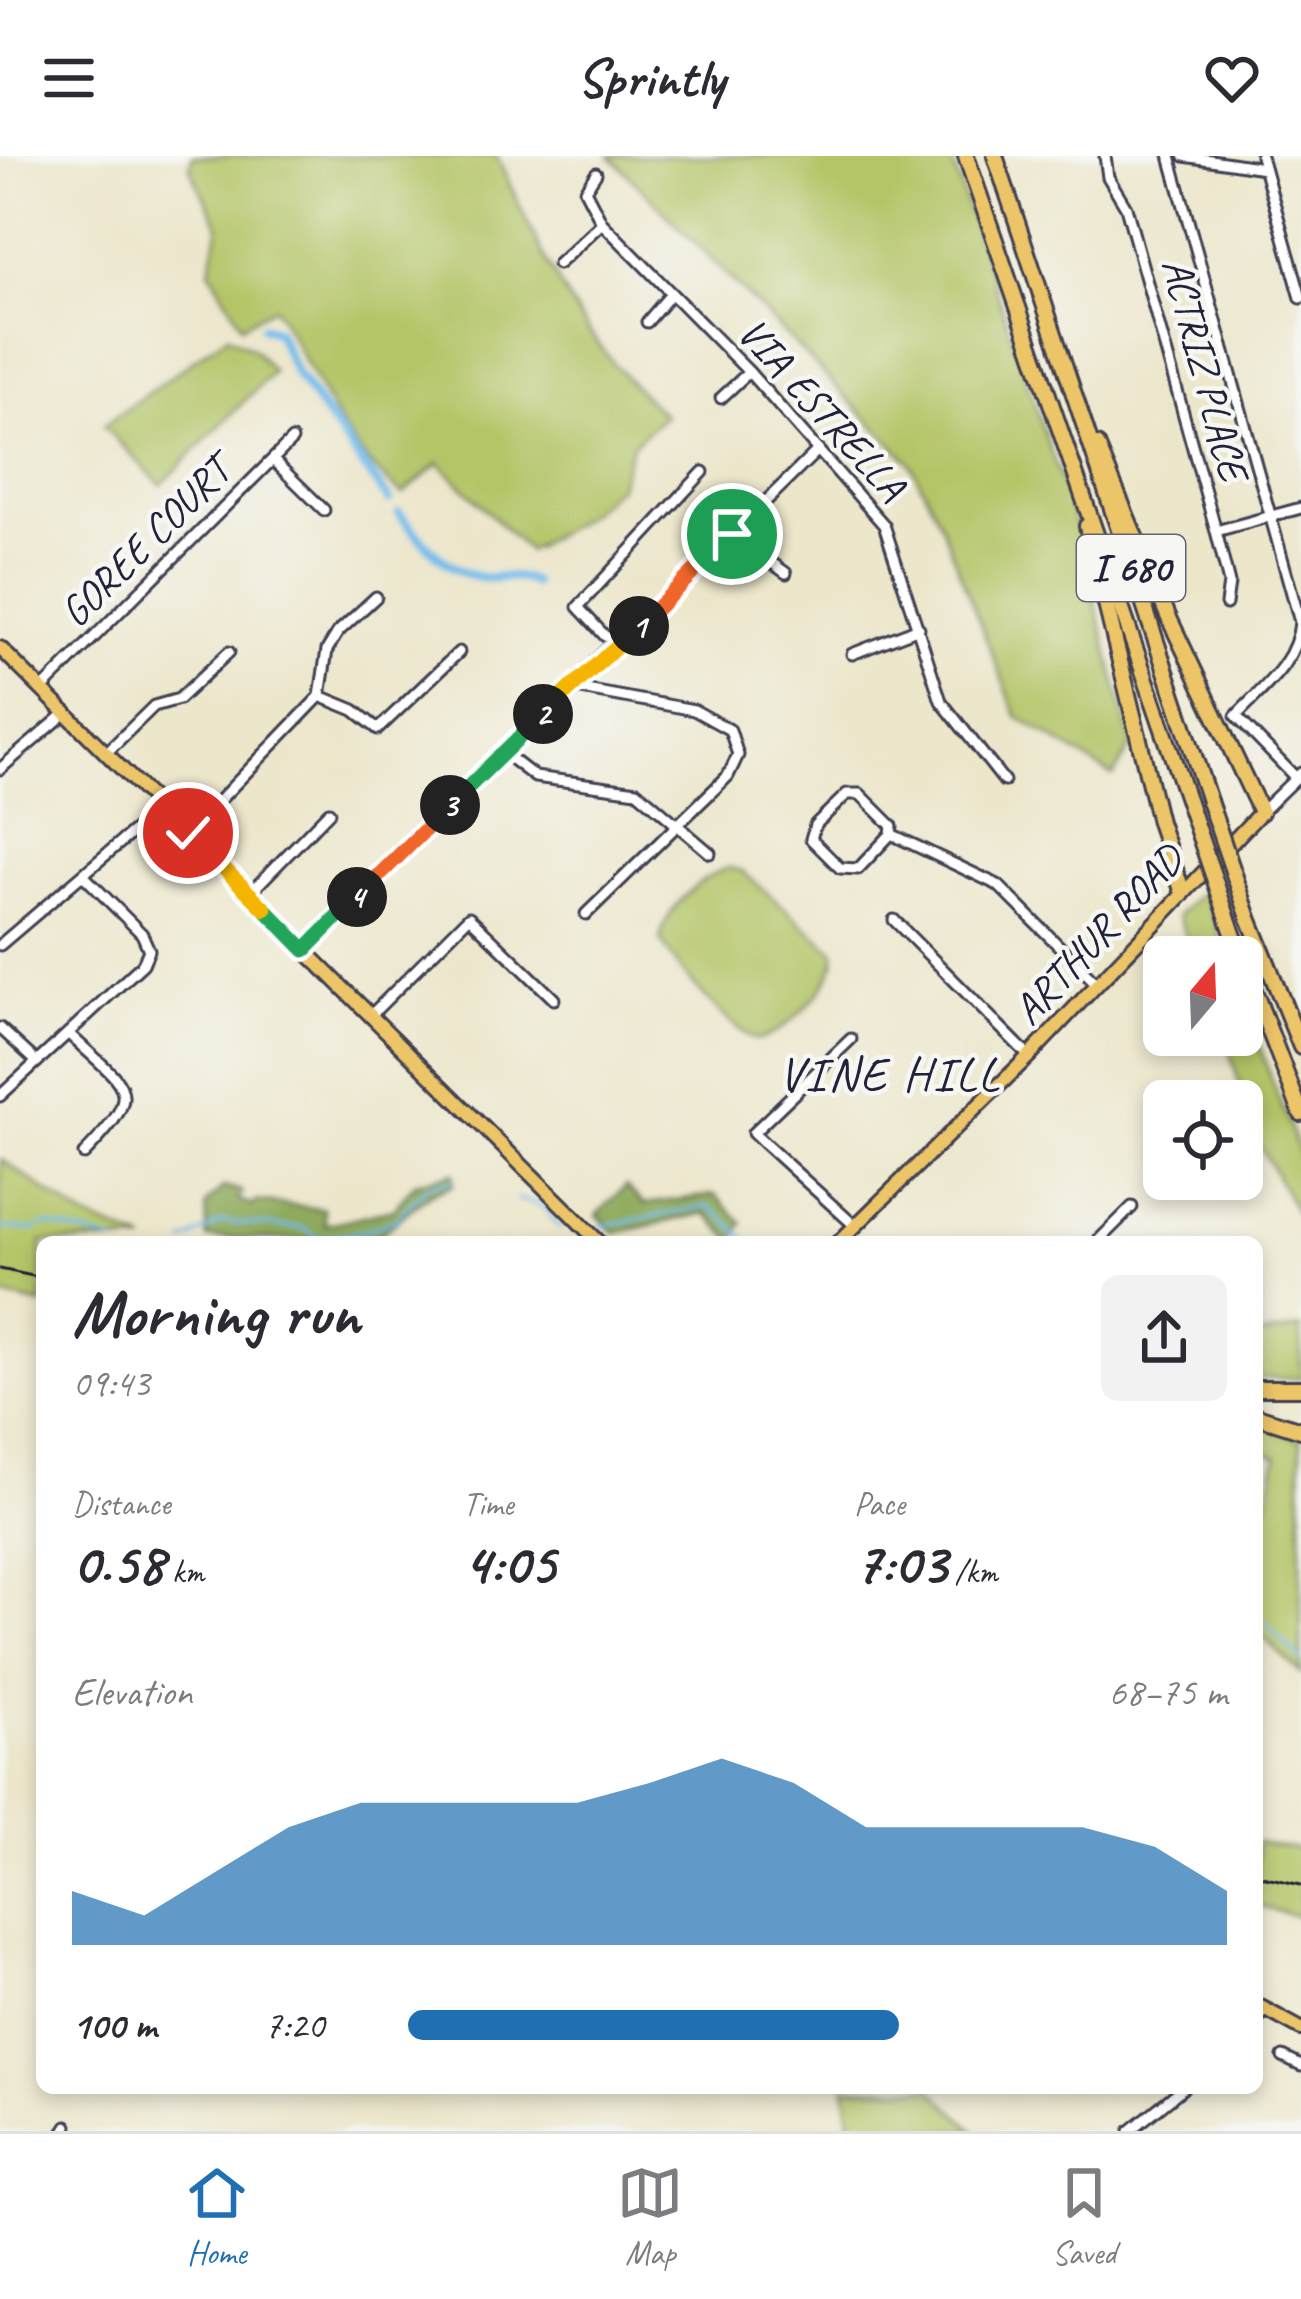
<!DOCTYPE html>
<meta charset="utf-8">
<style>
:root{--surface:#fff;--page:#f2f2f3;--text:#2b2b33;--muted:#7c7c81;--line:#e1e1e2;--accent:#1f6fb2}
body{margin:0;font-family:Caveat,sans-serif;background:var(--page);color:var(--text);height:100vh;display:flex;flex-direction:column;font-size:45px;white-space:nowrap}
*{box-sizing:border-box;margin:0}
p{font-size:39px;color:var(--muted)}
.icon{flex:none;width:66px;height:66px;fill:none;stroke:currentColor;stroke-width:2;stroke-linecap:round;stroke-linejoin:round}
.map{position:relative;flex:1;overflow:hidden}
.sheet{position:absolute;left:36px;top:1080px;width:1227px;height:858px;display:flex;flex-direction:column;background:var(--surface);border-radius:18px;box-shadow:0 6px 18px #0003}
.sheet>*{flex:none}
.needle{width:78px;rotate:19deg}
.controls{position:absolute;left:1143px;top:780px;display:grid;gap:24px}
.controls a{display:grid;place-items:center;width:120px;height:120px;border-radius:18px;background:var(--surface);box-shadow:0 6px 18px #0003;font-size:60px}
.pin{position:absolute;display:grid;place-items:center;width:102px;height:102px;color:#fff;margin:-51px;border:6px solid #fff;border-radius:50%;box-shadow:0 3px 12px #0007}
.km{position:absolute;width:60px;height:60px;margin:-30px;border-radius:50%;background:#222;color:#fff;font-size:33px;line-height:60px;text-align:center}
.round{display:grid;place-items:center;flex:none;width:126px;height:126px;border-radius:18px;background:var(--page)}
.headline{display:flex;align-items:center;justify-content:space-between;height:204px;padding:0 36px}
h1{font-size:66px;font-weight:600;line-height:90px}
.figures{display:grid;grid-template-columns:repeat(3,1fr);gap:18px;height:204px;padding:12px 36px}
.figures div{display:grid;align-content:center}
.figures b{font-size:60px;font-weight:600}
.figures small{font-size:33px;font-weight:400}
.figures p{font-size:33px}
.chart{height:336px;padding:24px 36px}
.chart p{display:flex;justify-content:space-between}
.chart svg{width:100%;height:216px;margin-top:12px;fill:var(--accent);opacity:.7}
ul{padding:0 36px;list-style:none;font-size:39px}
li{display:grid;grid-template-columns:192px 144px 1fr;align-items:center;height:90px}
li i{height:30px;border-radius:15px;background:var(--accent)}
header{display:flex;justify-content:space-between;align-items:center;height:156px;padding:0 36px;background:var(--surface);font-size:54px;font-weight:600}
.dock{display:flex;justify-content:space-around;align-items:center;height:168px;border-top:3px solid var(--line);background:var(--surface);font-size:33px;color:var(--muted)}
.dock a{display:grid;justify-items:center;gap:6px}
.dock .on{color:var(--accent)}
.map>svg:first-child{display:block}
</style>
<header><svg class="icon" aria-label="menu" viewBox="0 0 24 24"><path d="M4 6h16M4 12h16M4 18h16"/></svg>Sprintly<svg class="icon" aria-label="heart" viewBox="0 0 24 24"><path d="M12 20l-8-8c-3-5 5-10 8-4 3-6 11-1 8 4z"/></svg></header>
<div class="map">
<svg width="1301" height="1975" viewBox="0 0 1301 1975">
<rect width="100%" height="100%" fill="#f6f6f2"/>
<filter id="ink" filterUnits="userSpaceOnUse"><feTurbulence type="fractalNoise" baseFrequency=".00833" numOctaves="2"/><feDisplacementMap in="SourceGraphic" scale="24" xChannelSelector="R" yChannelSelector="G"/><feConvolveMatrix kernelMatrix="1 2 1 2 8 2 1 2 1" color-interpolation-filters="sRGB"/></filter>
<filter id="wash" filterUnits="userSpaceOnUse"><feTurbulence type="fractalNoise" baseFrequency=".004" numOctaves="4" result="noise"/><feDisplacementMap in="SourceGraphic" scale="48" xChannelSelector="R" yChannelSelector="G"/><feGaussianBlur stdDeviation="2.7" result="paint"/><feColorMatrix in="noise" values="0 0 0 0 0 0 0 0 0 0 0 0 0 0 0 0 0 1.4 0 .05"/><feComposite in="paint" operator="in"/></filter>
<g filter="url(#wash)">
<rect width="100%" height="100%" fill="#ece6cb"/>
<g fill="#b4c568" stroke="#6b7452" stroke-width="3">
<path d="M 192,0 L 497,0 C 540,96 582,190 665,259 L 632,289 L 619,330 L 584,361 L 528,395 L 439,307 L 403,338 C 340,293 314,214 274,151 L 242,169 L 210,114 L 219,70 L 190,12 Z"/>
<path d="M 610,0 L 950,0 L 1074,363 L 1132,589 L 1113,620 L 1017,560 L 937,359 L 909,305 Z"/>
<path d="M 228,179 L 254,194 L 273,216 L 161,329 L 103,270 Z"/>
<path d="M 731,712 L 742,715 L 835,796 C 838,827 787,876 758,884 C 735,879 670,806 661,783 C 662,756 704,716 731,712 Z"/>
<path d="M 1204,734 L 1227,801 L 1194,801 L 1178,759 Z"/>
<path d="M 1242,845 L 1301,1001 L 1301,1066 L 1259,988 L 1224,879 L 1242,879 Z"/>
<path d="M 1,1003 L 83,1061 L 146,1086 L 42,1086 L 42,1149 L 0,1139 Z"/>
<path d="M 1301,1172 L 1301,1222 L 1257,1222 L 1257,1180 Z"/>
<path d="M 1257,1269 L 1301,1283 L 1301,1518 L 1257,1475 L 1257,1353 L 1268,1343 L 1277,1300 L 1257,1292 Z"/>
<path d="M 1257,1686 L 1301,1693 L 1301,1761 L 1257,1750 Z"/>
<path d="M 845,1932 L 930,1932 L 975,1975 L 852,1975 Z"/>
</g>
<g fill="#8faa5c" stroke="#58664c" stroke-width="3">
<path d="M 453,1017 L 453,1029 L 429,1038 L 372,1085 L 207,1082 L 206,1048 L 224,1031 L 242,1036 L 239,1044 L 253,1050 L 256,1045 L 324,1053 L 325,1069 L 393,1053 L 415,1027 Z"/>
<path d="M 626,1030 L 644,1048 L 715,1039 L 743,1067 L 733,1085 L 706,1057 L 615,1077 L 597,1059 Z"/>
</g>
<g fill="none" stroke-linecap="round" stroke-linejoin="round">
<g stroke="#72bceb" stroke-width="3">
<path d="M 517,1043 L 542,1050 L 560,1073"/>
<path d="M 601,1070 L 709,1050 L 750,1086"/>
<path d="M 0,1071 L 34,1074 L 46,1068 L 115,1086"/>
<path d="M 185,1086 L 221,1066 L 303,1072 L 319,1082 L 366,1074 L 395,1064 L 427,1030 L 452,1024"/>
<path d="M 1257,1459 L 1301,1504"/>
</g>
<g stroke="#72bceb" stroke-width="9">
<path d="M 263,171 L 277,176 L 297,220 L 389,344"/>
<path d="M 399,357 C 420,383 449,419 485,422 C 503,423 518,417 533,427"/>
</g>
</g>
</g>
<g filter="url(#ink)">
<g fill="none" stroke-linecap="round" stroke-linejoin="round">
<defs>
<g id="minor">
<path d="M 1105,0 L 1108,21 L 1126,51 L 1216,375 L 1229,427 L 1226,448"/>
<path d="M 1170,0 L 1300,466 C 1297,507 1263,531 1236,560 L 1296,622"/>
<path d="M 1184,0 L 1264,12"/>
<path d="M 1261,0 L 1301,142"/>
<path d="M 596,17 L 585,34 L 602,67 L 749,216 L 884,369 L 941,545 L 1004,625"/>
<path d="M 558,108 L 602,67"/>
<path d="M 647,166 L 671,138"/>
<path d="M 721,242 L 749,216"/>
<path d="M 274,305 L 324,354"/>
<path d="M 1216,375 L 1301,352"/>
<path d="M 732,378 L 786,417"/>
<path d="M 620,485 L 605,480 L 578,451 L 703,316"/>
<path d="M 852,498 L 919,472"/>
<path d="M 570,531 L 694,554 L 730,574 L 738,599 L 728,620 L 586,758"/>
<path d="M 43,532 L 292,284"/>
<path d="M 320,540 L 354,554 L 378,573 L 459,496"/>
<path d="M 107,596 L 154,550 L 179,543 L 229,496"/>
<path d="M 504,597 L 535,621 L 637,635 L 710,697"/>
<path d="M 0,613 L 67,556"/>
<path d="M 1261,656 L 1301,617"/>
<path d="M 188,677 L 320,540 L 327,494 L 338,476 L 376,441"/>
<path d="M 891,678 L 858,713 L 840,712 L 811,683 L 815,669 L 847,638 L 860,638 L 892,670 L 891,678 L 998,729 L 1097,828"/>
<path d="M 249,738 L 329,656"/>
<path d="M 894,764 L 1029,900"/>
<path d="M 0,789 L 162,651"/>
<path d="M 306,793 L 606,494 L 639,470 L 818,294"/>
<path d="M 372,858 L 469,761 L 554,843"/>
<path d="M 0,872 L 37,906"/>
<path d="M 69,878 C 128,934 147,933 84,998"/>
<path d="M 851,883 L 753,977 L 855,1070"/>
<path d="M 0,940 L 143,808 L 149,794 L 142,778 L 84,720"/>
<path d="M 1097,1086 L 1132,1051"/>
<path d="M 1257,1865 L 1265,1854"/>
<path d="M 1283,1901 L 1301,1910"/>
<path d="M 64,1975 L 67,1970"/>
<path d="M 1130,1975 L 1183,1932"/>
</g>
<g id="major">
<path d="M 0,492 L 599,1086"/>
<path d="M 839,1086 L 1029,900 L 1261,656"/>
<path d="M 1257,1849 L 1301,1873"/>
</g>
<g id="highway">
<path d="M 966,0 L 1188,646"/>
<path d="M 995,0 L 1209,645"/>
<path d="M 1097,289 L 1168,460 L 1261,656"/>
<path d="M 1087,370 L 1159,666 L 1183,737"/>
<path d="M 1249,762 L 1301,891"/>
<path d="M 1228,763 L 1241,801"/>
<path d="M 1242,803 L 1301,957"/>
<path d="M 1257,1232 L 1301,1232"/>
<path d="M 1257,1260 L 1301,1274"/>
</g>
</defs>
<use href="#minor" stroke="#403f51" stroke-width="15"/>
<use href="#major" stroke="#403f51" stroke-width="18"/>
<use href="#highway" stroke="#403f51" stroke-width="20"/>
<use href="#minor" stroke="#fff" stroke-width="9"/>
<use href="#major" stroke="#edc569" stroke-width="12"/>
<use href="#highway" stroke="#edc569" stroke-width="14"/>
<g stroke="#22223b" stroke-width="3">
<path d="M 0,1113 L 42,1122"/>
<path d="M 1257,1719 L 1301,1729"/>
</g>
<defs>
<g id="highway-bridge">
<path d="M 1209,645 L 1249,762"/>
<path d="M 1188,646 L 1228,763"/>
</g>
</defs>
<use href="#highway-bridge" stroke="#403f51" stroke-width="20" stroke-linecap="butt"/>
<use href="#highway-bridge" stroke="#edc569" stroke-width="14"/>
</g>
</g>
<g fill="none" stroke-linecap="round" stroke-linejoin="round" filter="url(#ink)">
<defs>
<path id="split-1" d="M 639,470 L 732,378"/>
<path id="split-2" d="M 543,558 L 639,470"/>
<path id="split-3" d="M 450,649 L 543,558"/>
<path id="split-4" d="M 357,741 L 450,649"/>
<path id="split-5" d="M 265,753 L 305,794 L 357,741"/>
<path id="split-6" d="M 188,677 L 265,753"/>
</defs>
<use href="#split-1" stroke="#fff" stroke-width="24"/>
<use href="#split-2" stroke="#fff" stroke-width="24"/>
<use href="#split-3" stroke="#fff" stroke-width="24"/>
<use href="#split-4" stroke="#fff" stroke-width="24"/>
<use href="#split-5" stroke="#fff" stroke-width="24"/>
<use href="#split-6" stroke="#fff" stroke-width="24"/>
<use href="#split-1" stroke="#f0652b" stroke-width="15"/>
<use href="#split-2" stroke="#f5b400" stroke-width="15"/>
<use href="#split-3" stroke="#22a559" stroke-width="15"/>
<use href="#split-4" stroke="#f0652b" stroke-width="15"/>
<use href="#split-5" stroke="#22a559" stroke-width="15"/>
<use href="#split-6" stroke="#f5b400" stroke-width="15"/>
</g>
<g text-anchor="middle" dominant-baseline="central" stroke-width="9" stroke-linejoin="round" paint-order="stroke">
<rect fill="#f6f6f2" stroke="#626272" stroke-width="3" x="1077" y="379" width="108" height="66" rx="9"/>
<g font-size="39" font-weight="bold" fill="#22223b">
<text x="1131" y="412">I 680</text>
</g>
<g font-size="42" fill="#22223b" stroke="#f6f6f2">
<text transform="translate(1205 213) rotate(75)">ACTRIZ PLACE</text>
<text transform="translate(822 253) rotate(48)">VIA ESTRELLA</text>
<text transform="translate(145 386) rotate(-45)">GOREE COURT</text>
<text transform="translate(1098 779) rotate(-47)">ARTHUR ROAD</text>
</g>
<g font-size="48" letter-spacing="3" fill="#22223b" stroke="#f6f6f2">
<text x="890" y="918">VINE HILL</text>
</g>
</g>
</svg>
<div class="controls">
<a><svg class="needle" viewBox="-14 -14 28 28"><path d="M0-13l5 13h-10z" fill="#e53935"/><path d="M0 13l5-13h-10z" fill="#7c7c81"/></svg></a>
<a><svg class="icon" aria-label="locate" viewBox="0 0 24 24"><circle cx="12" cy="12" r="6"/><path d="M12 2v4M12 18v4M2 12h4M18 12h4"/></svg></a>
</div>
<div class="pin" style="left:732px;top:378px;background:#1e9e55"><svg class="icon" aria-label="arrive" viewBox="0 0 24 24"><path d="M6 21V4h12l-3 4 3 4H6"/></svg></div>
<div class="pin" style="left:188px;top:677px;background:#d93025"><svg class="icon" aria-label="check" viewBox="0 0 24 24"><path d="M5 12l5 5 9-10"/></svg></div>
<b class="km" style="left:639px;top:470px">1</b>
<b class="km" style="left:543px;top:558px">2</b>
<b class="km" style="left:450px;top:649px">3</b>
<b class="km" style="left:357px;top:741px">4</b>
<section class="sheet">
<div class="headline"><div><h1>Morning run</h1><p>09:43</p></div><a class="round"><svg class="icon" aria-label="share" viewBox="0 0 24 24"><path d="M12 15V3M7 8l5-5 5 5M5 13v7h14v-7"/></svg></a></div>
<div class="figures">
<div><p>Distance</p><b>0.58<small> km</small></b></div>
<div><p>Time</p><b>4:05</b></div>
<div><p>Pace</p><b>7:03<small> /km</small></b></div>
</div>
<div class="chart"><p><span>Elevation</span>68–75 m</p>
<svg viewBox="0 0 160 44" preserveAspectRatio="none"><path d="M0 44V33L10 38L20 29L30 20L40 15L50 15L60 15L70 15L80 11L90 6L100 11L110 20L120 20L130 20L140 20L150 24L160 33V44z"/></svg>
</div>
<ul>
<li><b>100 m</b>7:20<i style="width:60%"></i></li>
</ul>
</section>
</div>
<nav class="dock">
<a class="on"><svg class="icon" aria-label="home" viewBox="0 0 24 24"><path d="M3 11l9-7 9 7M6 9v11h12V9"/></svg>Home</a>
<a><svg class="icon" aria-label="map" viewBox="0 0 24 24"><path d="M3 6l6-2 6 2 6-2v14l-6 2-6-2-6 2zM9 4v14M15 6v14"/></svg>Map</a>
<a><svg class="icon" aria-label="saved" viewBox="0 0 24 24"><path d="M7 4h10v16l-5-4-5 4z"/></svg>Saved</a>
</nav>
